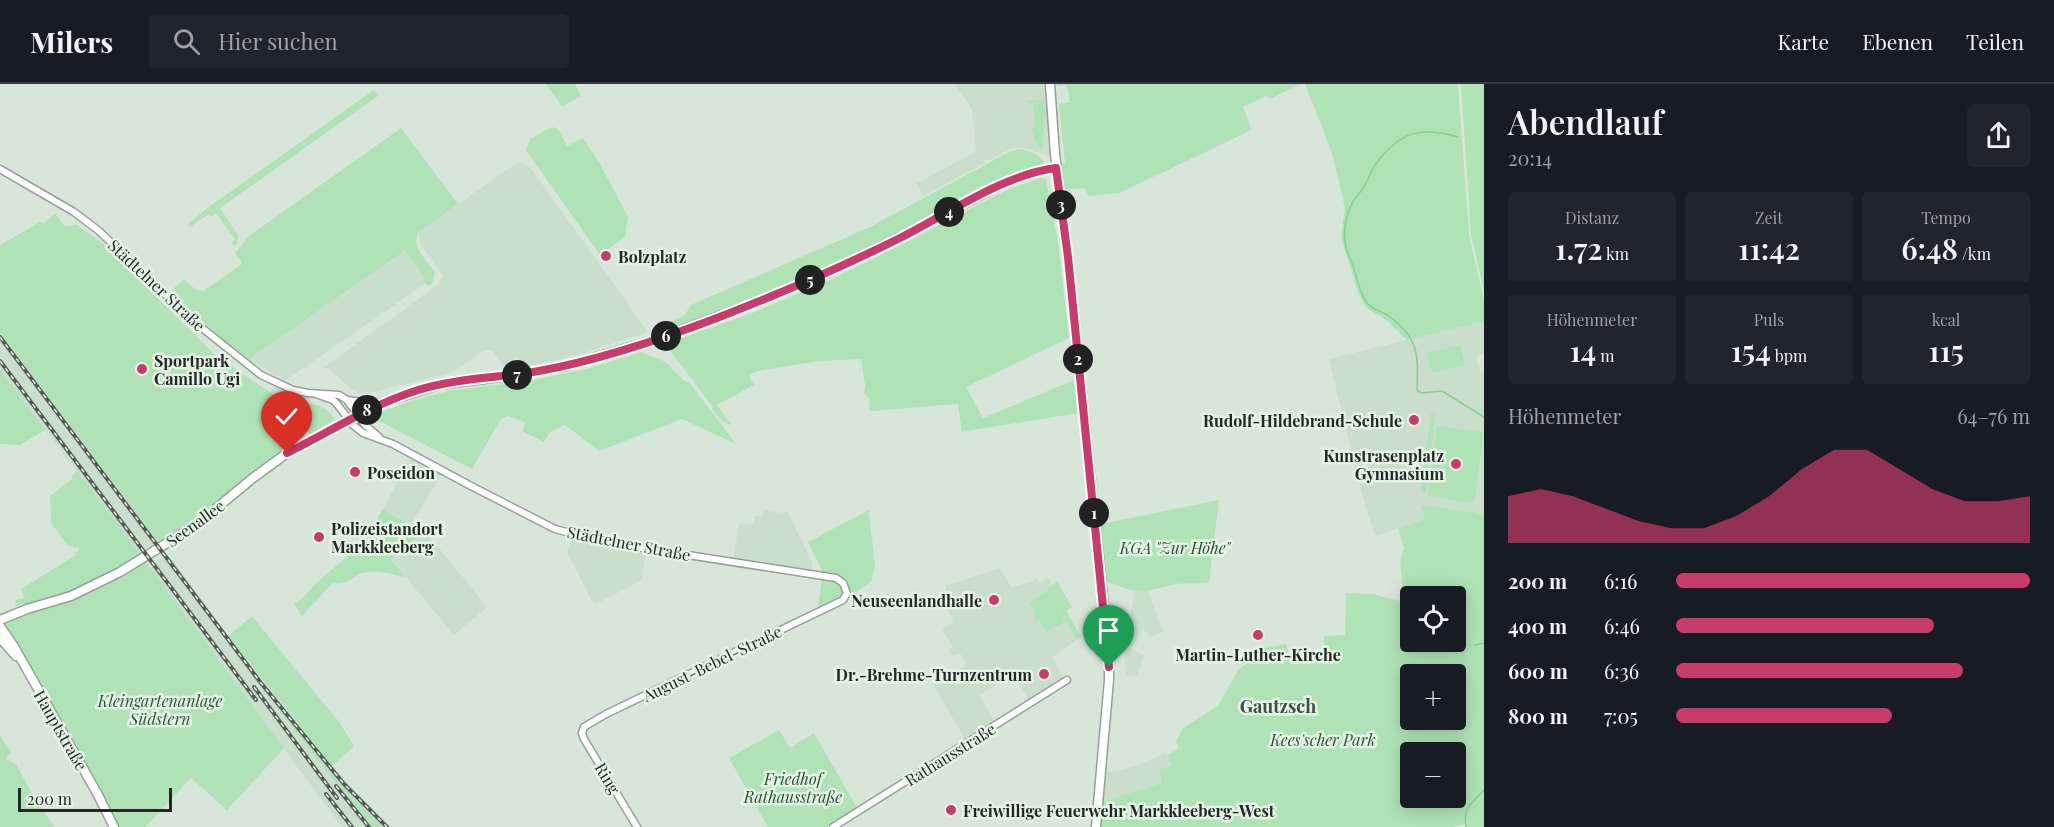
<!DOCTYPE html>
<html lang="de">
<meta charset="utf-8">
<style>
:root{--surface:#171b24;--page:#20242c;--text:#f1f3f6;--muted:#9ea1a6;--line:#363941;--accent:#c83b6a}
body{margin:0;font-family:"Playfair Display",serif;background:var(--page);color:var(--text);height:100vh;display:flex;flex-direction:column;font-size:22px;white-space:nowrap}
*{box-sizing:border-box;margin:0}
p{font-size:20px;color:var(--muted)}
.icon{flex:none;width:33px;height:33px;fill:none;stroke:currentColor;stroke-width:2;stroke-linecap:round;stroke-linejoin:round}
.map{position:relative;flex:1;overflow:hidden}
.drawer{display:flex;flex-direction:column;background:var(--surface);width:570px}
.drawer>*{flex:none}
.buttons{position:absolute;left:1400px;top:502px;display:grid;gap:12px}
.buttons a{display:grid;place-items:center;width:66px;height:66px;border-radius:6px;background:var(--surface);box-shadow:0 3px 15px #0003;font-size:30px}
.scale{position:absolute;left:18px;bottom:15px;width:154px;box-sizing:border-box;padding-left:6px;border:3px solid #232823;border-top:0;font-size:16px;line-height:21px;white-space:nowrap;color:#232823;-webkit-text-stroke:4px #e5f3e6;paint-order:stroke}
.pin{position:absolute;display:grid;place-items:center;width:51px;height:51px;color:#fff;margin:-62px -26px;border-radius:50% 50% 50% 0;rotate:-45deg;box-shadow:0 0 6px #0007}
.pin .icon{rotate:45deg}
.km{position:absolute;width:30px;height:30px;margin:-15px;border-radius:50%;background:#222;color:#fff;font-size:16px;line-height:30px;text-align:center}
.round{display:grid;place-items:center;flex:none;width:63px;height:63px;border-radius:6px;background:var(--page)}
.overview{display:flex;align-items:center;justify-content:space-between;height:102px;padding:0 24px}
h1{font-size:33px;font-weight:600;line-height:45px}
.metrics{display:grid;grid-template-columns:repeat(3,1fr);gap:9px;height:102px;padding:6px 24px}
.metrics div{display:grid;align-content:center;border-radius:6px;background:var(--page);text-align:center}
.metrics b{font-size:30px;font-weight:600}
.metrics small{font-size:16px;font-weight:400}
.metrics p{font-size:16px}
.chart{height:168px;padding:12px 24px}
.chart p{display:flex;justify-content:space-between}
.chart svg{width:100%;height:108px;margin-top:6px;fill:var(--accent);opacity:.7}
ul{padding:0 24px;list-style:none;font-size:20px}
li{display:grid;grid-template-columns:96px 72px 1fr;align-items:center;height:45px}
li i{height:15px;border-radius:8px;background:var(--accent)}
header{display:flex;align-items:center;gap:36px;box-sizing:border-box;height:84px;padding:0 30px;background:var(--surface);border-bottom:2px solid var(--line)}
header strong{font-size:28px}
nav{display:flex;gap:33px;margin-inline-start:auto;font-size:21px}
.search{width:420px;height:54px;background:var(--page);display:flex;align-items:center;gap:15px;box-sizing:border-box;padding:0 21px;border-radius:6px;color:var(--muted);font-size:22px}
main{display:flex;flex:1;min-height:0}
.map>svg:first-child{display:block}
</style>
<header>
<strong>Milers</strong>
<div class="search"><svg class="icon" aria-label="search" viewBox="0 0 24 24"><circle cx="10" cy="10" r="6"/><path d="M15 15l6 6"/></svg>Hier suchen</div>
<nav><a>Karte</a><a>Ebenen</a><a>Teilen</a></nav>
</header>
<main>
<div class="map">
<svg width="1484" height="743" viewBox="0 0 1484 743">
<rect width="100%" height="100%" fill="#d8e6d9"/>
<g fill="#c9decb">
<path d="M 954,0 L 1050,0 L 1055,72 L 1048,72 L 1021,63 L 1010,65 L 990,76 L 984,76 L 985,79 L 923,112 L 917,99 L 976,68 L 972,25 Z"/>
<path d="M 520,78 L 529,82 L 537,93 L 648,248 L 581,270 L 533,281 L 523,281 L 516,274 L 505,283 L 492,266 L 485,266 L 453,288 L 366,310 L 359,309 L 351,305 L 329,285 L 323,284 L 438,201 L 443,192 L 422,162 L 418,149 L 509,84 Z"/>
<path d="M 406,167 L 425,195 L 426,199 L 285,297 L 249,275 Z"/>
<path d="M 1484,237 L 1484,270 L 1476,272 L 1480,288 L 1484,287 L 1484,432 L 1473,428 L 1422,421 L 1426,435 L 1375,452 L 1361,407 L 1329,275 Z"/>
<path d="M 0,248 L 158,457 L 139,468 L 54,358 L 0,285 Z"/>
<path d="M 412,371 L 444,387 L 411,440 L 383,425 Z"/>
<path d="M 764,426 L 783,429 L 787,427 L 812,478 L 812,491 L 733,478 L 739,439 L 753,441 L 755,432 L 763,432 Z"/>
<path d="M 423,448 L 438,463 L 487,523 L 454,551 L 391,475 Z"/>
<path d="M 571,457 L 646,470 L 641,497 L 594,521 L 567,468 Z"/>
<path d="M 168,470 L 245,575 L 313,658 L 362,716 L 390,743 L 342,743 L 150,485 L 152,483 L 151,481 Z"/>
<path d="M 1000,484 L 1012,504 L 1037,495 L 1039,499 L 1048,493 L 1052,501 L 1057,498 L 1072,523 L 1066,527 L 1081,553 L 1052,573 L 1065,598 L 1031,619 L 1014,591 L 980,611 L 996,641 L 967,659 L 933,600 L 967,581 L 960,569 L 952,572 L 949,566 L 953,563 L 942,545 L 954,538 L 946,523 L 951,520 L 945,502 Z"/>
<path d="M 1148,506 L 1163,548 L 1150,553 L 1148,549 L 1142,546 L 1131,565 L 1144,571 L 1137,592 L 1126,591 L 1124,563 L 1135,507 Z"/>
<path d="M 1165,669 L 1172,682 L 1161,700 L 1098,719 L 1100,690 L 1137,682 Z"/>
</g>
<g fill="#afe3b6" fill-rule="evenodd">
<path d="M 546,0 L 575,0 L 581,12 L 562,22 Z"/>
<path d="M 1057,0 L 1301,0 L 1270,15 L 1266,12 L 1243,23 L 1252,46 L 1119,109 L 1089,112 L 1084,104 L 1059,106 L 1056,81 L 1065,79 L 1059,20 L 1070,18 L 1067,1 L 1057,2 Z"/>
<path d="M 1305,0 L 1458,0 L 1469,151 L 1484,216 L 1484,237 L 1407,256 L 1386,236 L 1365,223 L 1357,206 L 1341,153 L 1345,124 L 1332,69 Z"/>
<path d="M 1461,0 L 1484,0 L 1484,208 L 1471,150 Z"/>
<path d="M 374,6 L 378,12 L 220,124 L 238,151 L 238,159 L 234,162 L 232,159 L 235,155 L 216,129 L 211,133 L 209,130 L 190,143 L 188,140 L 210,122 Z"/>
<path d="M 1043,16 L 1045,18 L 1043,62 L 1041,66 L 1035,56 L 1031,44 L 1035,43 L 1033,19 L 1029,19 L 1028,17 Z"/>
<path d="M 552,43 L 558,45 L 567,62 L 583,54 L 599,78 L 628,133 L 625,153 L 600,171 L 526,66 L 530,55 Z"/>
<path d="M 401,44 L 458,120 L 418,149 C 411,163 427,177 435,188 L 433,199 L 428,202 L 423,196 L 425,194 L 405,167 L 249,275 L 220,253 L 172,209 L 174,204 L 184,195 L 196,206 L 203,207 L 241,181 L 241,177 L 235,169 L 249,152 Z"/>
<path d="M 1021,65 L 1038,71 L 1045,79 L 1016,88 L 1001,95 L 893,152 L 843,176 L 782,203 L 661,248 L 659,243 L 684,232 L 691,221 L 870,143 L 1009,68 Z"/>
<path d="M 1041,94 L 1046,95 L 1058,158 L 1069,254 L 966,303 L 983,334 L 1074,296 L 1078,329 L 962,348 L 958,320 L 870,327 L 869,314 L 864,309 L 865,301 L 861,275 L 820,277 L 757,287 L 749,291 L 754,301 L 717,321 L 731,340 L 728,341 L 726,339 L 721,337 L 712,324 L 713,323 L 665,260 L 755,228 L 834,194 L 905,159 L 1007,106 Z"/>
<path d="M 55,130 L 65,142 L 77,141 L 101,158 L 216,272 L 276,312 L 320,322 L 327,326 L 335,335 L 309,351 L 308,347 L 302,351 L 306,354 L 279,371 L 202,433 L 160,460 L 0,248 L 0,161 L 40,138 L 44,139 Z"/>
<path d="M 1460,261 L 1465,281 L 1432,289 L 1427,269 Z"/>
<path d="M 641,268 L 666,278 L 684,297 L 689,298 L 736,360 L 682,335 L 599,367 L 565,341 L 550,348 L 544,358 L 522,347 L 526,339 L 508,332 L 501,335 L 472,385 L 377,336 L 379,329 L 411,317 L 448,307 L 529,297 L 590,284 Z"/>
<path d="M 0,285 L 45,346 L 20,361 L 0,360 Z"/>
<path d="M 1431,329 L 1436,329 L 1426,409 L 1421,408 Z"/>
<path d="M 1437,342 L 1484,348 L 1474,419 L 1428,412 Z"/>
<path d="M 77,387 L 139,468 L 143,471 L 74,507 L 17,522 L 15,518 L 16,516 L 25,514 L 21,505 L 76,471 L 75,468 L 79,467 L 79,464 L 68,462 L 51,439 L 50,412 L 72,395 L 72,392 Z"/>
<path d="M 1219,416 L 1209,499 C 1198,500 1186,499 1176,500 C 1163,502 1151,508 1138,507 C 1126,507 1117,498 1102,498 L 1096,441 Z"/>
<path d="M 1421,421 L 1473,428 L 1484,432 L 1484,743 L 1466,743 L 1465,740 L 1454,743 L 1096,743 L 1098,719 L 1162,699 L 1159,686 L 1172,682 L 1167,671 L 1179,665 L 1176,657 L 1183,644 L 1219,621 L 1237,587 L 1251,576 L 1249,567 L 1286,560 L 1289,571 L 1324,567 L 1324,552 L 1345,551 L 1346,509 L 1373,510 L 1404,518 L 1400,477 L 1404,464 L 1398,444 L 1425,435 ZM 1410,513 L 1455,513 L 1455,558 L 1410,558 ZM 1410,591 L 1455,591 L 1455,636 L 1410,636 ZM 1410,669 L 1455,669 L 1455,714 L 1410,714 Z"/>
<path d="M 383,425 L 423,448 L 391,475 L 406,494 C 394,491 380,486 368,488 C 352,490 352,501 333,499 L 302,532 L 294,520 L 303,514 L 314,501 L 364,458 Z"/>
<path d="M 869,426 L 875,483 L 871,498 L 855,509 L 850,508 L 818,524 L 823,488 L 808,458 Z"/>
<path d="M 143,474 L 284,664 L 227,726 L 191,694 L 145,743 L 114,743 L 0,536 L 57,517 Z"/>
<path d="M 1057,498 L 1072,523 L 1066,527 L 1081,553 L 1077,556 L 1047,505 Z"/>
<path d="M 1048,507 L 1065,538 L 1046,548 L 1039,536 L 1036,537 L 1033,532 L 1036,530 L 1029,518 Z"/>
<path d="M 252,532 L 340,639 L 354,662 L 332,682 L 228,552 Z"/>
<path d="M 269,612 L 343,702 L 383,743 L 372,743 L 310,666 Z"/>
<path d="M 779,646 L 790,664 L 814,649 L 859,727 L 833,743 L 768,743 L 729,674 Z"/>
<path d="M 0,651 L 11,668 L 6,675 L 16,680 L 37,719 L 55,743 L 0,743 Z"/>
</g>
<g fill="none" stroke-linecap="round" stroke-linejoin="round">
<g stroke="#84d291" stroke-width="1.5">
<path d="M 1458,53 C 1422,43 1402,46 1378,77 C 1372,84 1370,92 1365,101 C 1362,106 1358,111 1354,116 C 1346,129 1342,149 1346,164 C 1348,171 1352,178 1354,185 C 1358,197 1360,209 1367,219 C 1372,226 1384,228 1390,233 C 1420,255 1418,272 1417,306 L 1421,309 L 1442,307 L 1484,333"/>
<path d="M 1475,561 L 1484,559"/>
<path d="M 1466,743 C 1462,723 1472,720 1484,706"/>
</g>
<defs>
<g id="minor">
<path d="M 0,85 L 74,128 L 99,147 L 192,236 L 261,291 L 293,306 L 308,309 L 339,311 L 347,316 L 365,341 L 379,353"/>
<path d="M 316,310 L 333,316 L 337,320 L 353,341 L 363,349 L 393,360 L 471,402 L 555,445 L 604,458 L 836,494 L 843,499 L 847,509 L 843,516 L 606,630 L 584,643 L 582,649 L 584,655 L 637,743"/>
<path d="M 347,316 L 378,320"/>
<path d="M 833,743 L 1067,596"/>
</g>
<g id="major">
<path d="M 1050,0 L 1055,70 L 1068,173 L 1109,571 L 1109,596 L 1096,743"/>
<path d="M 0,536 L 27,525 L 71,512 L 120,488 L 196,441 L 253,394 L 287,369 L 379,320 L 438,301 L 515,291 L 566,282 L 655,256 L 763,216 L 827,189 L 901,153 L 1010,96 L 1037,87 L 1056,84"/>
<path d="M 0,542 L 13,561 L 97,709 L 114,743"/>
<path d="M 0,554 L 16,572"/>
</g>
</defs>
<use href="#minor" stroke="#94a296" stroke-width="9"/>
<use href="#major" stroke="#94a296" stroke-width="11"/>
<use href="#minor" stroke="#fff" stroke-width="6"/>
<use href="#major" stroke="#fff" stroke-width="8"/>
<defs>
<g id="rail">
<path d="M 0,253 L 261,599 L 344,700 L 387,743"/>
<path d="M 0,277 L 256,616"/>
<path d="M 254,603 L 337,714"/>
<path d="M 336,702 L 369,743"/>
<path d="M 326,710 L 352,743"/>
</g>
</defs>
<use href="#rail" stroke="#545b54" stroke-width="4"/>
<use href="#rail" stroke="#e5f3e6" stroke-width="1.5" stroke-dasharray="4.5" stroke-linecap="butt"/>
</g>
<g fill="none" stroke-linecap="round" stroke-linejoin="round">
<defs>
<path id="route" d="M 287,369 C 331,347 371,321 418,306 C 457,294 499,294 539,287 C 600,276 659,256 717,234 C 779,210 840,184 900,154 C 948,130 1002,91 1056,84 L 1068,173 L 1109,583"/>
</defs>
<use href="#route" stroke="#fff" stroke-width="12"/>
<use href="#route" stroke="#c83b6a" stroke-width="8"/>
</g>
<g fill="#c83b6a" stroke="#e5f3e6" stroke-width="2">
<circle cx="606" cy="172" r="6"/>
<circle cx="142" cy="285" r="6"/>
<circle cx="1414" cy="336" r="6"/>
<circle cx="1456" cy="380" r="6"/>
<circle cx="355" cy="388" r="6"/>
<circle cx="319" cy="453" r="6"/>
<circle cx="994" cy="516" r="6"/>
<circle cx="1258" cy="551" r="6"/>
<circle cx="1044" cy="590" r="6"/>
<circle cx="951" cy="726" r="6"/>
</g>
<g text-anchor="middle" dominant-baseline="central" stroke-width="5" stroke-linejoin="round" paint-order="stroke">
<g font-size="16" font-weight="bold" fill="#232823" stroke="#e5f3e6" text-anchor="start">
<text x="618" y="172">Bolzplatz</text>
<text x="154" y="276">Sportpark<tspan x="154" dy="18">Camillo Ugi</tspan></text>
<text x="1402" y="336" text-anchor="end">Rudolf-Hildebrand-Schule</text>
<text x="1444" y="371" text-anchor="end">Kunstrasenplatz<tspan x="1444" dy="18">Gymnasium</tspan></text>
<text x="367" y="388">Poseidon</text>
<text x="331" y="444">Polizeistandort<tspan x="331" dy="18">Markkleeberg</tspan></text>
<text x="982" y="516" text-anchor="end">Neuseenlandhalle</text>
<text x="1258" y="570" text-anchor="middle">Martin-Luther-Kirche</text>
<text x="1032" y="590" text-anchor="end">Dr.-Brehme-Turnzentrum</text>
<text x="963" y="726">Freiwillige Feuerwehr Markkleeberg-West</text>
</g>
<g font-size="16" fill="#232823" stroke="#e5f3e6">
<text transform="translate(157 201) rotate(43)">Städtelner Straße</text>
<text transform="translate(195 439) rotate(-36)">Seenallee</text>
<text transform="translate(629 459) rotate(11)">Städtelner Straße</text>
<text transform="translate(712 579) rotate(-26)">August-Bebel-Straße</text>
<text transform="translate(61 646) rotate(60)">Hauptstraße</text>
<text transform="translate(950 670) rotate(-32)">Rathausstraße</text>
<text transform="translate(608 694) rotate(59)">Ring</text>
</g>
<g font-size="16" font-style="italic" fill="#21572d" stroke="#e5f3e6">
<text x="1175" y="463">KGA "Zur Höhe"</text>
<text x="160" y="616">Kleingartenanlage<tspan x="160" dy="18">Südstern</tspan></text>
<text x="1323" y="655">Kees'scher Park</text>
<text x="793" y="694">Friedhof<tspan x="793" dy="18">Rathausstraße</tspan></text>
</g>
<g font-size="18" font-weight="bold" fill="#414d42" stroke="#e5f3e6">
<text x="1278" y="622">Gautzsch</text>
</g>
</g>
</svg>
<div class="buttons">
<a><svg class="icon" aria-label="locate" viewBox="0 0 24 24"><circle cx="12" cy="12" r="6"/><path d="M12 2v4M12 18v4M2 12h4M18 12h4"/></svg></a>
<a>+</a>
<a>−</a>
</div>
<div class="scale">200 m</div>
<div class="pin" style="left:1109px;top:583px;background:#1e9e55"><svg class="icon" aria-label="arrive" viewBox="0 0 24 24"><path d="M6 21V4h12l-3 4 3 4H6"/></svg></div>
<div class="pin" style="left:287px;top:369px;background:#d93025"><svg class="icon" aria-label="check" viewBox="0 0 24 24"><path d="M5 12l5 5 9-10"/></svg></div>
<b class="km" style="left:1094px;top:429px">1</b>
<b class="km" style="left:1078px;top:275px">2</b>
<b class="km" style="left:1061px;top:121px">3</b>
<b class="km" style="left:949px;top:128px">4</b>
<b class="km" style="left:810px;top:196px">5</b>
<b class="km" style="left:666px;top:252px">6</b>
<b class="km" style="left:517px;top:291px">7</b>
<b class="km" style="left:367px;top:326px">8</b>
</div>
<section class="drawer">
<div class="overview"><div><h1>Abendlauf</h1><p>20:14</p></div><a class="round"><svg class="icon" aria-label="share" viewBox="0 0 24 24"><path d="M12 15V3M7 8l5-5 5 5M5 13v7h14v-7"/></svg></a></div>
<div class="metrics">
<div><p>Distanz</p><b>1.72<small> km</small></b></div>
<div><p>Zeit</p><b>11:42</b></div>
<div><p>Tempo</p><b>6:48<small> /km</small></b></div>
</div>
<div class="metrics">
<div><p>Höhenmeter</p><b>14<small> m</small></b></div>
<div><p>Puls</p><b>154<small> bpm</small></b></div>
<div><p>kcal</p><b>115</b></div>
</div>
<div class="chart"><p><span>Höhenmeter</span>64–76 m</p>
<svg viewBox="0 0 160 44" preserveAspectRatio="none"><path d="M0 44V25L10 22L20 25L30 30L40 35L50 38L60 38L70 33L80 25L90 14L100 6L110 6L120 14L130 22L140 27L150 27L160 25V44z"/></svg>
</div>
<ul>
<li><b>200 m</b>6:16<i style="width:100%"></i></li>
<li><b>400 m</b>6:46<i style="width:73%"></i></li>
<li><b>600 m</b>6:36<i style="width:81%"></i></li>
<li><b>800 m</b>7:05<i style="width:61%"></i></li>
</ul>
</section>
</main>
